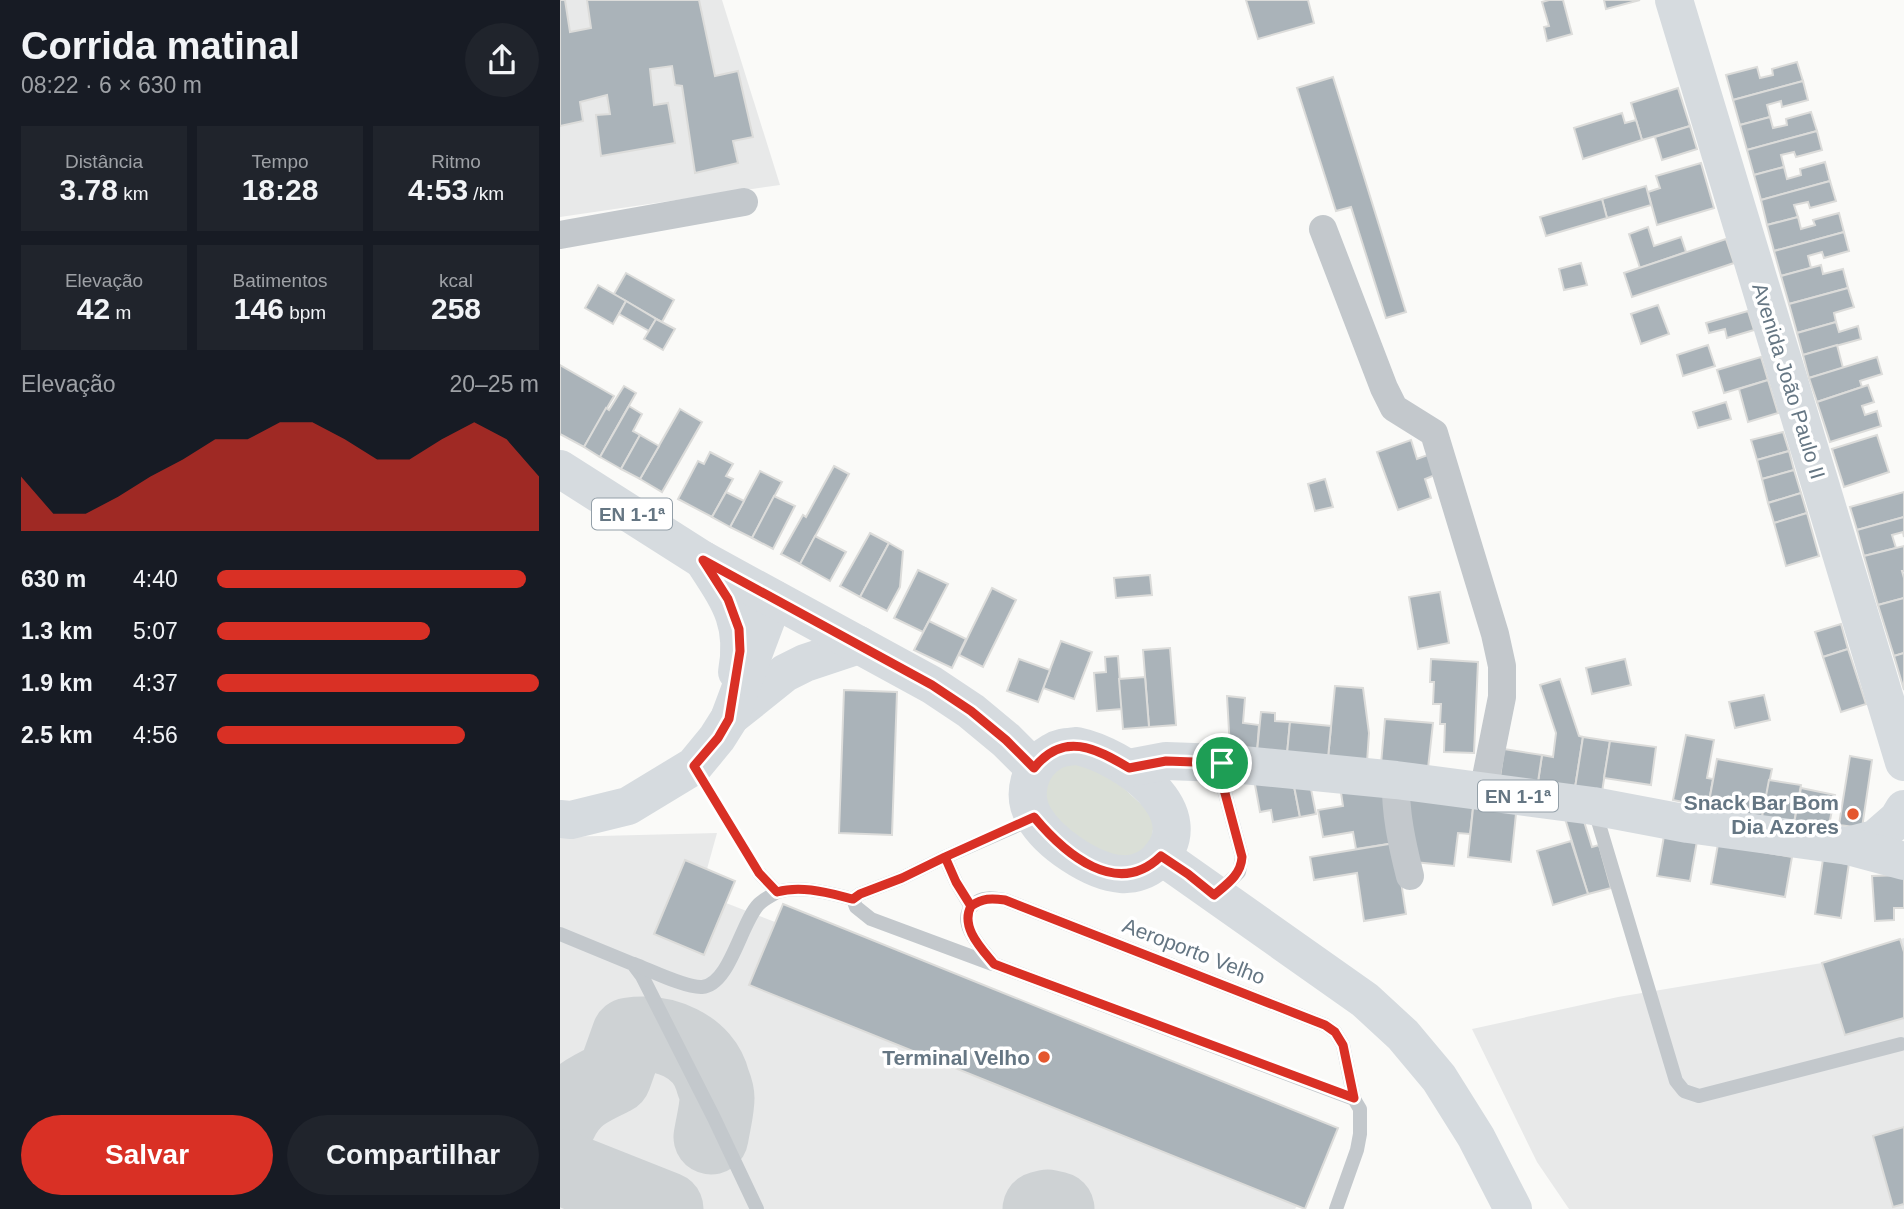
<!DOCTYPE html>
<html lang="pt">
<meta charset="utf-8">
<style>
:root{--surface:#171b24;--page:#20242c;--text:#f1f3f6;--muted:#9ea1a6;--accent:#d93025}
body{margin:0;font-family:Helvetica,sans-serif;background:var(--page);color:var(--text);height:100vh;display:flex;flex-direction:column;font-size:26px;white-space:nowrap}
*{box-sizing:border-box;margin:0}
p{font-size:23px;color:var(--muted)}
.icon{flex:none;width:38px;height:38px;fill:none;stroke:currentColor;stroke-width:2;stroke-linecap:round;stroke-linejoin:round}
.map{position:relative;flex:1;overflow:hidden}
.sheet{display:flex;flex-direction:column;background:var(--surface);width:560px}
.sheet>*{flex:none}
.pin{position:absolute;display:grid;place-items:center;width:60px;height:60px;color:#fff;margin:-30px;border:4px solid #fff;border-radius:50%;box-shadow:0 2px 7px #0007}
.round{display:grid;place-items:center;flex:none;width:74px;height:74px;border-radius:37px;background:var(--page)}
.head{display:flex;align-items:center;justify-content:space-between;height:119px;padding:0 21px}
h1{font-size:38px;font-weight:700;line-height:52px}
.stats{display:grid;grid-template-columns:repeat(3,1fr);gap:10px;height:119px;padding:7px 21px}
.stats div{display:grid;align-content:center;border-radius:0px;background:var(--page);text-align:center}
.stats b{font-size:30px;font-weight:700}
.stats small{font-size:19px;font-weight:400}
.stats p{font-size:19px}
.chart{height:196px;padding:14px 21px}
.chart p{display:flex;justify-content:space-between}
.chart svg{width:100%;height:126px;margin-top:7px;fill:var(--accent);opacity:.7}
.cta{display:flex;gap:14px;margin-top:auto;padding:14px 21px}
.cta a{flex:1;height:80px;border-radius:42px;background:var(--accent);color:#fff;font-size:28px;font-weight:700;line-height:80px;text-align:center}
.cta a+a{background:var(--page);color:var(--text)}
ul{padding:0 21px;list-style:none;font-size:23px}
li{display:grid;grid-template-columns:112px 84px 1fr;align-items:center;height:52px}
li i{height:18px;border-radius:9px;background:var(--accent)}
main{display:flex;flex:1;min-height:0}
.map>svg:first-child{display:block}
</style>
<main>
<section class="sheet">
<div class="head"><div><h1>Corrida matinal</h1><p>08:22 · 6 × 630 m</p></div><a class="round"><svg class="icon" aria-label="share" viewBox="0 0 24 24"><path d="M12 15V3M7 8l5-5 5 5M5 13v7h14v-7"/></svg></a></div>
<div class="stats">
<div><p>Distância</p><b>3.78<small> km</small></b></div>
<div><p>Tempo</p><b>18:28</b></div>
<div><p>Ritmo</p><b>4:53<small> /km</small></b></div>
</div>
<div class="stats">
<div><p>Elevação</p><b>42<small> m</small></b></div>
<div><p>Batimentos</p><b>146<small> bpm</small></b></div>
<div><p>kcal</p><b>258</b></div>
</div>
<div class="chart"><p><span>Elevação</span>20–25 m</p>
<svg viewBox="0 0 160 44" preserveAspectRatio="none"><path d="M0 44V25L10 38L20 38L30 32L40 25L50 19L60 12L70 12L80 6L90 6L100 12L110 19L120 19L130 12L140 6L150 12L160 25V44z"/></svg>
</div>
<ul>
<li><b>630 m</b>4:40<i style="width:96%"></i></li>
<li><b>1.3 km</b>5:07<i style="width:66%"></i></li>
<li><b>1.9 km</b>4:37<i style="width:100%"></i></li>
<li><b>2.5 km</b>4:56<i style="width:77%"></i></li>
</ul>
<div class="cta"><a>Salvar</a><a>Compartilhar</a></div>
</section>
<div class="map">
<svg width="1344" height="1209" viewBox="0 0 1344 1209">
<rect width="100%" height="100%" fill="#fafaf8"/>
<g fill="#e8e9e9">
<path d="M 0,0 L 162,0 L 220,185 L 0,217 Z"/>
<path d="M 157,833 L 147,869 L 175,881 L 166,903 L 215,922 L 223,904 L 778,1128 L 745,1209 L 737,1206 L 735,1209 L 0,1209 L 0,837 Z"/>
<path d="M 1344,938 L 1344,1209 L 1009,1209 L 977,1162 L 912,1029 L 1058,997 L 1262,963 Z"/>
</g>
<path fill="#dadfd7" d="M 507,761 L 544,770 L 595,817 L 590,848 L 566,860 L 527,847 L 487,810 L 485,780 Z"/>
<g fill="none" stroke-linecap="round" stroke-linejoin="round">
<g stroke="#ced2d4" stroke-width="75">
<path d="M 0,1122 C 12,1096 29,1089 54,1077 L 69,1035 C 103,1030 144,1045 153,1082 C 155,1087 157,1093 157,1098 C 157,1110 153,1124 151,1137"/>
<path d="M 0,1167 L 106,1209"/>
<path d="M 480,1209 L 488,1207 L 497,1209"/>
</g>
</g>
<g fill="#aab3b9" stroke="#dcdcda" stroke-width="2">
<path d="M 0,0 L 5,0 L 10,32 L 31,28 L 27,0 L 139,0 L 155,76 L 178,71 L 193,137 L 173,141 L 178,163 L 135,173 L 122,86 L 115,85 L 112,66 L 90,69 L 94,105 L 108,103 L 115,143 L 41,156 L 36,115 L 50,114 L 47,95 L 20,102 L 23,121 L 0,126 Z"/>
<path d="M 686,0 L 748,0 L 754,23 L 698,39 Z"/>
<path d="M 989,0 L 1003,0 L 1012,34 L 987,41 L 984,27 L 989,26 L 982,2 Z"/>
<path d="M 1044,0 L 1080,0 L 1046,9 Z"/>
<path d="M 1237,62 L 1243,81 L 1173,100 L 1166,75 L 1197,67 L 1200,78 L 1213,75 L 1212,69 Z"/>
<path d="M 773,77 L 846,312 L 826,318 L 791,207 L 776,211 L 737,88 Z"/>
<path d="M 1243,81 L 1248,100 L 1222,107 L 1221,101 L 1207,105 L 1210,117 L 1180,125 L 1173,100 Z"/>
<path d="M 1118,88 L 1130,126 L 1082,140 L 1071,103 Z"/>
<path d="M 1251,112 L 1257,131 L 1187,150 L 1180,125 L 1210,117 L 1213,128 L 1227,125 L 1226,119 Z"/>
<path d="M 1062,113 L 1065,123 L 1076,120 L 1082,140 L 1023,159 L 1014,128 Z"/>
<path d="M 1130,126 L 1137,149 L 1102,160 L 1095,137 Z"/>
<path d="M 1257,131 L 1262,150 L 1236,157 L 1234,152 L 1221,155 L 1224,167 L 1194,175 L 1187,150 Z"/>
<path d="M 1265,162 L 1270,181 L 1201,200 L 1194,175 L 1224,167 L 1227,179 L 1241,175 L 1240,169 Z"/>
<path d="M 1141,163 L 1154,208 L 1097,225 L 1088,192 L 1100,188 L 1096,176 Z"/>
<path d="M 1270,181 L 1276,201 L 1250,208 L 1248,202 L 1234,205 L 1238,217 L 1207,225 L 1201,200 Z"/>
<path d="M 1086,186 L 1091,205 L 1047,218 L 1042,199 Z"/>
<path d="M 1042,199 L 1047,218 L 986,236 L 980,217 Z"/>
<path d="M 1279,213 L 1284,232 L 1214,251 L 1207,225 L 1238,217 L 1241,229 L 1255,225 L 1253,220 Z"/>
<path d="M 1088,227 L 1094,246 L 1121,237 L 1126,252 L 1080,268 L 1069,234 Z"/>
<path d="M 1284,232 L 1289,251 L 1264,258 L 1262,252 L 1248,256 L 1251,268 L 1221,276 L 1214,251 Z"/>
<path d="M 1166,239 L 1174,263 L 1072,297 L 1064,273 Z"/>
<path d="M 1021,263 L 1027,285 L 1004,290 L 999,269 Z"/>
<path d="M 1261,265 L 1263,274 L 1283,269 L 1288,288 L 1229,304 L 1221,276 Z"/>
<path d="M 66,273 L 114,300 L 102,322 L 54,294 Z"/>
<path d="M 38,285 L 66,301 L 53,324 L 25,308 Z"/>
<path d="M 1288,288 L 1294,307 L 1274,313 L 1276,322 L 1237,333 L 1229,304 Z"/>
<path d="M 66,301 L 96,319 L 89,331 L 59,314 Z"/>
<path d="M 1098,305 L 1109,334 L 1081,344 L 1071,314 Z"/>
<path d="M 1188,311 L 1194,330 L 1167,338 L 1165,329 L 1149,333 L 1146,323 Z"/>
<path d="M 96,319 L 115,329 L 103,350 L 84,339 Z"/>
<path d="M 1276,322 L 1279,332 L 1298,326 L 1301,339 L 1243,355 L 1237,333 Z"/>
<path d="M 1148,345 L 1155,366 L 1123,376 L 1117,355 Z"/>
<path d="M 1277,345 L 1283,368 L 1249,378 L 1243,355 Z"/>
<path d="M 1201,357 L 1208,380 L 1164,393 L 1157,370 Z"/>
<path d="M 1317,357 L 1322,374 L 1300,381 L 1302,387 L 1257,402 L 1249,378 Z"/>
<path d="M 0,365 L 54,396 L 24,447 L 0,434 Z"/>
<path d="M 1208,380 L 1218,413 L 1188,422 L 1179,389 Z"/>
<path d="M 1308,385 L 1314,402 L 1302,406 L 1305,415 L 1317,411 L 1321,426 L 1270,442 L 1257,402 Z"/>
<path d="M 64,386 L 76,393 L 40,457 L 24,447 L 46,408 L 49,410 Z"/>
<path d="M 1166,402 L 1171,419 L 1138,428 L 1133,412 Z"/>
<path d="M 69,406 L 82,414 L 73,431 L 80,435 L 61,469 L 40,457 Z"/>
<path d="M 120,409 L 142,422 L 102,492 L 80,479 Z"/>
<path d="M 1223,432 L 1229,451 L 1197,460 L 1191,440 Z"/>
<path d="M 80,435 L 99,446 L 80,479 L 61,469 Z"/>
<path d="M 1317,435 L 1329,472 L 1284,487 L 1272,449 Z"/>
<path d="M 851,440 L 857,459 L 873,453 L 880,473 L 865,479 L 871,498 L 838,510 L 817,452 Z"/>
<path d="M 1229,451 L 1234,470 L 1202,479 L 1197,460 Z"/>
<path d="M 150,452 L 173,464 L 166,476 L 173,479 L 152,517 L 118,499 L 138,461 L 144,464 Z"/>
<path d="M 274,466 L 289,474 L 240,564 L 221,554 L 243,515 L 246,517 Z"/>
<path d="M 1234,470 L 1241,493 L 1208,503 L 1202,479 Z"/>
<path d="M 200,471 L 222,482 L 192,538 L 170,527 Z"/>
<path d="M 765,479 L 773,507 L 755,511 L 748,484 Z"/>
<path d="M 166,492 L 184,501 L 170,527 L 152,517 Z"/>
<path d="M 1344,492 L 1344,517 L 1297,530 L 1290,507 Z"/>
<path d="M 1241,493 L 1247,513 L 1214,523 L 1208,503 Z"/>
<path d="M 214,496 L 235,506 L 213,549 L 192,538 Z"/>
<path d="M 1247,513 L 1259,556 L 1226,566 L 1214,523 Z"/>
<path d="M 1344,517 L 1344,537 L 1343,532 L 1332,535 L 1336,548 L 1304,556 L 1297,530 Z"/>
<path d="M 310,533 L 329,543 L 300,597 L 280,586 Z"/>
<path d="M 255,536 L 286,552 L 270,581 L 240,564 Z"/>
<path d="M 329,543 L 343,551 L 340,587 L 327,611 L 300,597 Z"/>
<path d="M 1344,546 L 1344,571 L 1342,571 L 1344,578 L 1344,598 L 1318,605 L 1304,556 Z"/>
<path d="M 358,570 L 388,584 L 363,632 L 334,618 Z"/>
<path d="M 590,575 L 592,595 L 556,598 L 554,578 Z"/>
<path d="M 432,588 L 456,600 L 423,667 L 399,655 Z"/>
<path d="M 880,592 L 889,643 L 858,649 L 849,597 Z"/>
<path d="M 1344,598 L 1344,653 L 1334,656 L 1318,605 Z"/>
<path d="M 369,621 L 406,639 L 392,668 L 354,650 Z"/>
<path d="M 1281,624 L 1288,649 L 1263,657 L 1255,632 Z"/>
<path d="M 501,641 L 532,652 L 514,699 L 483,688 Z"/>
<path d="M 610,648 L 616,725 L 589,727 L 583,650 Z"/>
<path d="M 1288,649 L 1306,704 L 1281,712 L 1263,657 Z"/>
<path d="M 1344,653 L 1344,690 L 1334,656 Z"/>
<path d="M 558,656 L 562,709 L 537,711 L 534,673 L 546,672 L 545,657 Z"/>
<path d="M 459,659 L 490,670 L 478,702 L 447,691 Z"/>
<path d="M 871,659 L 918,662 L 914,753 L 884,752 L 885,724 L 880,724 L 881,704 L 873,704 L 874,682 L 870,682 Z"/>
<path d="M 1065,659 L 1071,685 L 1032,694 L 1026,668 Z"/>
<path d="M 585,677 L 589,727 L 563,729 L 559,679 Z"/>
<path d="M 1000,679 L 1019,736 L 1023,737 L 1015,788 L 978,782 L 982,755 L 993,757 L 996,733 L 980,685 Z"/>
<path d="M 775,686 L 803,688 L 809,733 L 807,762 L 768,758 Z"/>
<path d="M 284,690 L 337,692 L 332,835 L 279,833 Z"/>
<path d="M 1204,695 L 1210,720 L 1175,728 L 1169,702 Z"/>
<path d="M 667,696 L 685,698 L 683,723 L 699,725 L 697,752 L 670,749 Z"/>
<path d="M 701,712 L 715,713 L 715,721 L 730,722 L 727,754 L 697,752 Z"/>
<path d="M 825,719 L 873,723 L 868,768 L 821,764 Z"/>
<path d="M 730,722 L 771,726 L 768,758 L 727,754 Z"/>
<path d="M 1126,735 L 1154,740 L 1147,778 L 1153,779 L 1148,807 L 1113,800 Z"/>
<path d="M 1023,737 L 1050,741 L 1042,792 L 1015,788 Z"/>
<path d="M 1050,741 L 1096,747 L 1091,785 L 1044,778 Z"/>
<path d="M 944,749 L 982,755 L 978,782 L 940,777 Z"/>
<path d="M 1290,756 L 1312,760 L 1302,828 L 1279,825 Z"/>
<path d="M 1157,759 L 1212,769 L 1202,817 L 1148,807 Z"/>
<path d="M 693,774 L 733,781 L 740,817 L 713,822 L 711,810 L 700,812 Z"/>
<path d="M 1209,780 L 1241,785 L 1234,823 L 1202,817 Z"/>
<path d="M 733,781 L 750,784 L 756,814 L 740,817 Z"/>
<path d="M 780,786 L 826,789 L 835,843 L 796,849 L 793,832 L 763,837 L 758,810 L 783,806 Z"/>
<path d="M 1241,788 L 1275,795 L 1268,830 L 1234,823 Z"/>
<path d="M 842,791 L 914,799 L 910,834 L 898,833 L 894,866 L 854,862 Z"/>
<path d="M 914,799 L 957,804 L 951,862 L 908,857 Z"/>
<path d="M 1004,815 L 1022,815 L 1032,847 L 1039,845 L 1051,888 L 1028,894 Z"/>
<path d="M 1104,836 L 1137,841 L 1130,881 L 1097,876 Z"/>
<path d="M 1011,841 L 1028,894 L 993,905 L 977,851 Z"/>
<path d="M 835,843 L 846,914 L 804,921 L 797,873 L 754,880 L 750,857 Z"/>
<path d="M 1158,844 L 1232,857 L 1225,897 L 1151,884 Z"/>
<path d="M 1263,859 L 1289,863 L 1281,918 L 1255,914 Z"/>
<path d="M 125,860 L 175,881 L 144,955 L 94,934 Z"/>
<path d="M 1344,875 L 1344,908 L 1334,908 L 1334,920 L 1315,921 L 1312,876 Z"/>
<path d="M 223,904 L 778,1128 L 745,1209 L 189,985 Z"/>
<path d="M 1340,939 L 1344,952 L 1344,1018 L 1285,1035 L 1262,963 Z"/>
<path d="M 1344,1127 L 1344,1204 L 1333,1207 L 1313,1136 Z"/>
</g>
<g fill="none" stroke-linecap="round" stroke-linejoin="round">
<path stroke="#bbbfc2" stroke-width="4.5" stroke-dasharray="3.5 3.5" stroke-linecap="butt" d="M 151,794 L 190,858"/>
<g stroke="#c3c8cc" stroke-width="14">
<path d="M 1035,811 L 1116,1081 L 1124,1091 L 1139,1096 L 1341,1044"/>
<path d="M 385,857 L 396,882 L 411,907"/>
<path d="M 199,873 L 217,892 C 242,885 268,893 293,899 L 300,894 L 342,878 L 385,857 L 474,818"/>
<path d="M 658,893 L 679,872 L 682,857 L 662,782 L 662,764"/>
<path d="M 293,899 L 296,907 L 311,919 L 432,964"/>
<path d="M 0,934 L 73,964 L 82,976 L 154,1118 L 197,1209"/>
<path d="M 74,964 C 90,970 126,988 142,987 C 170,985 181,922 199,904 C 204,899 211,896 217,892"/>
<path d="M 776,1209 L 797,1150 L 800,1134 L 800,1109 L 794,1099 L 783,1045 L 775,1032 L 765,1025 L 445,900 C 433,898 422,896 413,905 C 395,922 423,950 434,964 L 794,1099"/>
</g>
<g stroke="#c3c8cc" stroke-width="28">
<path d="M 763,229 L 824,388 L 834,408 L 874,433 L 935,634 L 942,666 L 942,697 L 923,792"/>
<path d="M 0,235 L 184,202"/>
<path d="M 836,780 C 835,813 842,844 850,876"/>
</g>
<g stroke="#d6dbdf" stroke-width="38">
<path d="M 1114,0 L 1344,762"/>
<path d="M 143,560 C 169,600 186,622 177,672"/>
<path d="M 170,717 L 225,673 L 245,663 L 299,645"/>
<path d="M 0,819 L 11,820 L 68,806 L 134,766 L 157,738 L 169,719 L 214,599"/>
<path d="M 1288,846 L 1315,839 L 1338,819 L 1344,809"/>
</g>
<g stroke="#d6dbdf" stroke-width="38">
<path d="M 0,469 L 143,560 L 372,685 L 411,711 L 446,740 L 474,768"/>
<path d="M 517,746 C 561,755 647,812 596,862 C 587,870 574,875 561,874 C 532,872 489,843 474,817 C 461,795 469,765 492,752 C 500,747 508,747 517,746 Z"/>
<path d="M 569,768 L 606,761 L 662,763 L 836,780 L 1033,806 L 1128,824 L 1288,846 L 1344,861"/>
<path d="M 601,856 L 805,1000 L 843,1035 L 879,1078 L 916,1137 L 953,1209"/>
</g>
</g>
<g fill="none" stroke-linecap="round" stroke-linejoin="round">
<defs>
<path id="route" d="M 662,763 L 606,761 L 569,768 C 536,748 503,731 474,768 L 446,740 L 411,711 L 372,685 L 143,560 L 168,599 L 179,629 L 180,651 L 169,719 L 158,738 L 134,766 L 199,873 L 217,892 C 242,885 268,893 293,899 L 300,894 L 342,878 L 385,857 L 396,882 L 411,906 C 423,898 431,898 445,900 L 765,1025 L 775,1032 L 783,1045 L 794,1098 L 434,964 C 421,948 400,927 411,906 L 396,882 L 385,857 L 474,817 C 505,854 557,899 601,856 L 628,874 L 654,895 C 667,884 681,875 682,857 L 662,782 L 662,763"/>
</defs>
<use href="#route" stroke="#fff" stroke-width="14"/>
<use href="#route" stroke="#d93025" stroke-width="9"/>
</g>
<g fill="#e4572e" stroke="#fff" stroke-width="2.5">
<circle cx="1293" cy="814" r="7"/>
<circle cx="484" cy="1057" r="7"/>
</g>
<g text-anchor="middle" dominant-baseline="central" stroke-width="7" stroke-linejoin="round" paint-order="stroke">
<g fill="#fff" stroke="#939fa8" stroke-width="2">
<rect x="32" y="498.5" width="80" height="31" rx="5"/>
<rect x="918" y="780.5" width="80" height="31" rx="5"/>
</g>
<g font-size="19" font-weight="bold" fill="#657683">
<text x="72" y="514">EN 1-1ª</text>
<text x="958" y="796">EN 1-1ª</text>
</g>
<g font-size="21" fill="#657683" stroke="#fff">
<text transform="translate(1229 381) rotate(73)">Avenida João Paulo II</text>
<text transform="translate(634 951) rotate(21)">Aeroporto Velho</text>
</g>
<g font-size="21" font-weight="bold" fill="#657683" stroke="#fff" text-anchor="end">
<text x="1279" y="802">Snack Bar Bom<tspan x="1279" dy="24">Dia Azores</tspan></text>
<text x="470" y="1057">Terminal Velho</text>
</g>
</g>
</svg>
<div class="pin" style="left:662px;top:763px;background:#1e9e55"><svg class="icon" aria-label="arrive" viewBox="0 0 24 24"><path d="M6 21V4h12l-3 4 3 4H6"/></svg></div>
</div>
</main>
